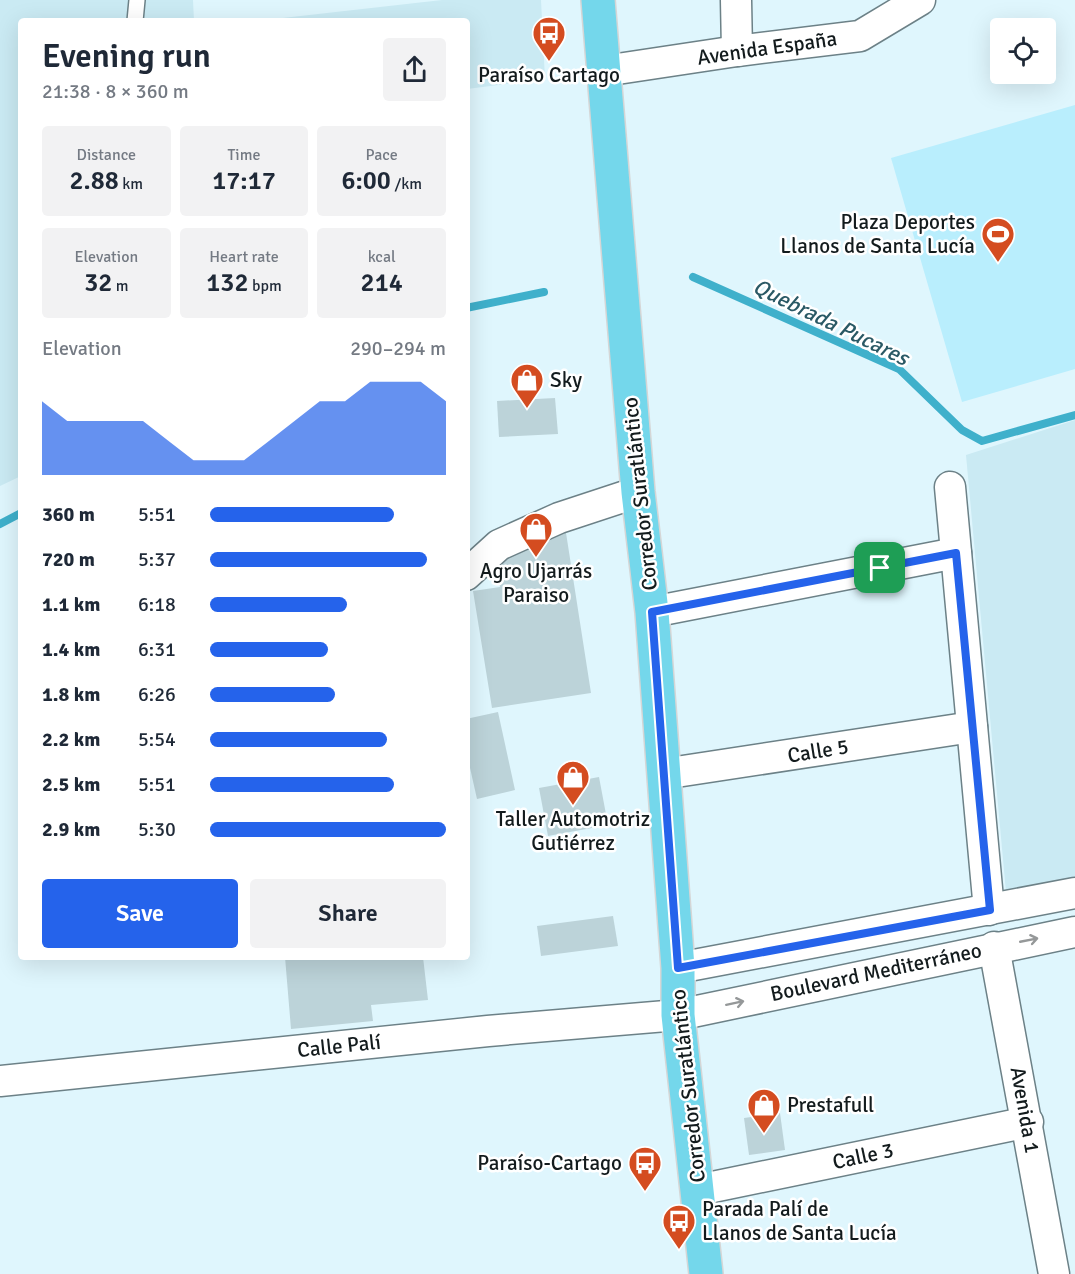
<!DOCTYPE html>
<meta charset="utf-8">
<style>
:root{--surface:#fff;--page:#f2f2f3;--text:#1f2937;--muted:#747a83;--accent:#2563eb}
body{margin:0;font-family:Signika,sans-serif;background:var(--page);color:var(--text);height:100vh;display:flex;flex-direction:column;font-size:22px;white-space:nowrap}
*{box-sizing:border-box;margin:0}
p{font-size:20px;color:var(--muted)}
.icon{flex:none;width:33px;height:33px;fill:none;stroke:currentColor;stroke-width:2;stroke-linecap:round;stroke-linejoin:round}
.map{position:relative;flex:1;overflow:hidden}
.side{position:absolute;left:18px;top:18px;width:452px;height:942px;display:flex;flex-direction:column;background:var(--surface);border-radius:6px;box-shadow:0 6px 24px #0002}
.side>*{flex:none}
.tools{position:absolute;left:990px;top:18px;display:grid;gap:12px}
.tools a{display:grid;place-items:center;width:66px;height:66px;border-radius:6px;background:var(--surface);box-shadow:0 6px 24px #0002;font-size:30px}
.pin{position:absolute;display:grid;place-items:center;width:51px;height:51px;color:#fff;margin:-26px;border-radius:12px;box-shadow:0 3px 9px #0006}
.round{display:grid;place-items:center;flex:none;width:63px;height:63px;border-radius:6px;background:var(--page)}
.head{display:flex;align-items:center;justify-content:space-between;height:102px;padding:0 24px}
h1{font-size:33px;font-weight:600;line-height:45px}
.figures{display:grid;grid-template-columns:repeat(3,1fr);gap:9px;height:102px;padding:6px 24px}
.figures div{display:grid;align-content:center;border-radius:6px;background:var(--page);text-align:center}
.figures b{font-size:26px;font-weight:600}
.figures small{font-size:16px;font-weight:400}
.figures p{font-size:16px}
.chart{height:168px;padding:12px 24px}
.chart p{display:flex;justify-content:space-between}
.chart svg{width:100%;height:108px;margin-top:6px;fill:var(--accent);opacity:.7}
.action{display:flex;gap:12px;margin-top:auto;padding:12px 24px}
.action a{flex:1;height:69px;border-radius:6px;background:var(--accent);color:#fff;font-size:24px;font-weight:600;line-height:69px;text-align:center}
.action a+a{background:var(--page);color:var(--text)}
ul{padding:0 24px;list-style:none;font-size:20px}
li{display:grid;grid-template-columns:96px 72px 1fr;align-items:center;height:45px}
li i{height:15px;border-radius:8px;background:var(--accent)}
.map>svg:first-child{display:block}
</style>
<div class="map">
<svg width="1075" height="1274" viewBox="0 0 1075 1274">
<rect width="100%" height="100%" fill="#dff6fd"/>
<g fill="#caeaf3">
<path d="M 0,0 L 193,0 L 194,21 L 21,21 L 21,476 L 0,486 Z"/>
<path d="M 442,0 L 541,0 L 545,79 L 467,89 L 466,21 L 256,21 Z"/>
<path d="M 1075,420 L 1075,878 L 1006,892 L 966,455 Z"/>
</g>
<path fill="#b9eefd" d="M 1075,105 L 1075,369 L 962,402 L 891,158 Z"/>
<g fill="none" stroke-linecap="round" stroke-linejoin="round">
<g stroke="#3fb0cb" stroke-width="8">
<path d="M 693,277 L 899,369 L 962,430 L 982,441 L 1075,415"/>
<path d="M 466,308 L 544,292"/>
<path d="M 0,524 L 21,513"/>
</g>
</g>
<g fill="#bcd3d9">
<path d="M 555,398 L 558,434 L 499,437 L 497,401 Z"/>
<path d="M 564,520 L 591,693 L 492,708 L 473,591 L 500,587 L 496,566 L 511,550 Z"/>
<path d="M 498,712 L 515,790 L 477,799 L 466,750 L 466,719 Z"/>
<path d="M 599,777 L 608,825 L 548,836 L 539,788 Z"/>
<path d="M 613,916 L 618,946 L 541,956 L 537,926 Z"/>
<path d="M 285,957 L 423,957 L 428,1000 L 371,1005 L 373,1021 L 291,1029 Z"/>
<path d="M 780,1113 L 785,1150 L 749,1155 L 744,1118 Z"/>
</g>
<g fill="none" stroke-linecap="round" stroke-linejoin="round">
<defs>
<path id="lane" d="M 135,21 L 137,0"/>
<g id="street">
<path d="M 736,0 L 737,51"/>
<path d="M 604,71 L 737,51 L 860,36 L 920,0"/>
<path d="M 950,487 L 989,910"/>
<path d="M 466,575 L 499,545 L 559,518 L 638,492"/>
<path d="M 652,612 L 956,553"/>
<path d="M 663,774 L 972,727"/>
<path d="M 994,947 L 1054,1274"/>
<path d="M 678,968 L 1075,893"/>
<path d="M 0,1081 L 488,1031 L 678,1015 L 1075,932"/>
<path d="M 698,1190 L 1028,1122"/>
</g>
<path id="primary" d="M 598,0 L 638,492 L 652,612 L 678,968 L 678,1015 L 706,1274"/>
</defs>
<use href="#lane" stroke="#6c8187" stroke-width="18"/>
<use href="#street" stroke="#6c8187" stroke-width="33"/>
<use href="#primary" stroke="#d5d6d6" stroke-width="36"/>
<use href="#lane" stroke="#fff" stroke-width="15"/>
<use href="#street" stroke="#fff" stroke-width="30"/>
<use href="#primary" stroke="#74d7eb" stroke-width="33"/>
</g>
<defs><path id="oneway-shaft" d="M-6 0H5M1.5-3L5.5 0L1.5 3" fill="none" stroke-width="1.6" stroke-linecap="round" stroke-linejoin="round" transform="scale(1.5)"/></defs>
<g stroke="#959899">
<use href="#oneway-shaft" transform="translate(1029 940) rotate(-11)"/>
<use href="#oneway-shaft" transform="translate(735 1003) rotate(-12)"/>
</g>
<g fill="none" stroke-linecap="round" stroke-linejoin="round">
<defs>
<path id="route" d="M 956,553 L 990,910 L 678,968 L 652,612 Z"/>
</defs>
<use href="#route" stroke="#fff" stroke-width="12"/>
<use href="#route" stroke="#2563eb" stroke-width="8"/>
</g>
<defs>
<symbol id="bus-pin" viewBox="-11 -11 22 30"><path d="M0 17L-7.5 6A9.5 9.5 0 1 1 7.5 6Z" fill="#d44c20" stroke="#fff"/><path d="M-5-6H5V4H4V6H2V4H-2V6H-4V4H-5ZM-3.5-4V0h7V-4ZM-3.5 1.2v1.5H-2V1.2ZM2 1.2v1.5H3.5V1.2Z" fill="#fff"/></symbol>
<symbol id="stadium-pin" viewBox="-11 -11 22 30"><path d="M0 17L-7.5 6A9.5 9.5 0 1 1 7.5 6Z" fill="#d44c20" stroke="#fff"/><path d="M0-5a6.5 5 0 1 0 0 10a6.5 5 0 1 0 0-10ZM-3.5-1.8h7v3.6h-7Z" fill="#fff"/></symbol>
<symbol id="shop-pin" viewBox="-11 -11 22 30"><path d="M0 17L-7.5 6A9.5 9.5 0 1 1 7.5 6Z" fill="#d44c20" stroke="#fff"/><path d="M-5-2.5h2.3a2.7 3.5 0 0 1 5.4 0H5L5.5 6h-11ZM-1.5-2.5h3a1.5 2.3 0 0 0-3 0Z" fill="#fff"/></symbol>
</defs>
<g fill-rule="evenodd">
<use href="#bus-pin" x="530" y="14" width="38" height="52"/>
<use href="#stadium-pin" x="979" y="215" width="38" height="52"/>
<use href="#shop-pin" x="508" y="361" width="38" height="52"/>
<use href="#shop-pin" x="517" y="510" width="38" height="52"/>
<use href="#shop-pin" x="554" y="758" width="38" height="52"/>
<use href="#shop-pin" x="745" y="1086" width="38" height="52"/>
<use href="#bus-pin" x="626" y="1144" width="38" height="52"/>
<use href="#bus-pin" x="660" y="1202" width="38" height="52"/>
</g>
<g text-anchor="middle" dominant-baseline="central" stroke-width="5" stroke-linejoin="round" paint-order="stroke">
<g font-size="21" fill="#131b1d" stroke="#fff">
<text transform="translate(767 48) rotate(-8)">Avenida España</text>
<text transform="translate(640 494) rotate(-96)">Corredor Suratlántico</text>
<text transform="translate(818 751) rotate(-9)">Calle 5</text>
<text transform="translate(876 972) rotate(-12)">Boulevard Mediterráneo</text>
<text transform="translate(339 1046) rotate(-6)">Calle Palí</text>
<text transform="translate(688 1086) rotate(-96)">Corredor Suratlántico</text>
<text transform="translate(1025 1110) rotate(80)">Avenida 1</text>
<text transform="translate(863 1156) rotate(-12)">Calle 3</text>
</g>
<g font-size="21" fill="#131b1d" stroke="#fff">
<text x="549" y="75">Paraíso Cartago</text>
<text x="975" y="222" text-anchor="end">Plaza Deportes<tspan x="975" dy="24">Llanos de Santa Lucía</tspan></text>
<text x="550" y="380" text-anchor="start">Sky</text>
<text x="536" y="571">Agro Ujarrás<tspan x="536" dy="24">Paraiso</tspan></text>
<text x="573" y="819">Taller Automotriz<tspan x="573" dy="24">Gutiérrez</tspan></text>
<text x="787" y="1105" text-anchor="start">Prestafull</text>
<text x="622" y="1163" text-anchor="end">Paraíso-Cartago</text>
<text x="702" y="1209" text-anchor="start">Parada Palí de<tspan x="702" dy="24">Llanos de Santa Lucía</tspan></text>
</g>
<g font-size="22" font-style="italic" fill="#2a5965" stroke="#fff">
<text transform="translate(831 322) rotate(26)">Quebrada Pucares</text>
</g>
</g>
</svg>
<div class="tools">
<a><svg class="icon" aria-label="locate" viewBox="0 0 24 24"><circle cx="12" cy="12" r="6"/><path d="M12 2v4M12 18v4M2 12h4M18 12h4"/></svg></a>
</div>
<div class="pin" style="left:880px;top:568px;background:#1e9e55"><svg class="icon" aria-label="arrive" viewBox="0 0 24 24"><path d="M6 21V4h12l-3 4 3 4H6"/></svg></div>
<section class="side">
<div class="head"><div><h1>Evening run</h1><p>21:38 · 8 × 360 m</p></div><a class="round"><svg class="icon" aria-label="share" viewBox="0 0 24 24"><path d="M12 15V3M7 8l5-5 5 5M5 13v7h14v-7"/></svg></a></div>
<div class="figures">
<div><p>Distance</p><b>2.88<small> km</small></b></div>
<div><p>Time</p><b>17:17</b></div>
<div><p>Pace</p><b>6:00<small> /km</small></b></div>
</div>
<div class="figures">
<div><p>Elevation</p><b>32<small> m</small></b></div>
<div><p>Heart rate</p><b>132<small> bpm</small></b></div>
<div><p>kcal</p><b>214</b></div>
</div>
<div class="chart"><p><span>Elevation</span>290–294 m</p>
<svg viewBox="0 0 160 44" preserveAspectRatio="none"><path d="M0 44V14L10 22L20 22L30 22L40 22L50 30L60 38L70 38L80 38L90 30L100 22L110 14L120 14L130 6L140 6L150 6L160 14V44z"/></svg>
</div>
<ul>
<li><b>360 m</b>5:51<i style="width:78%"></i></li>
<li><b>720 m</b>5:37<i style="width:92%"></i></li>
<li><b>1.1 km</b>6:18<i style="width:58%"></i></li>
<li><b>1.4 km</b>6:31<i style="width:50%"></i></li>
<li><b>1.8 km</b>6:26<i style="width:53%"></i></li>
<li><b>2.2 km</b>5:54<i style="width:75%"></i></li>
<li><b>2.5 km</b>5:51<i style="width:78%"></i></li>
<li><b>2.9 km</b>5:30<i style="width:100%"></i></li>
</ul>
<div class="action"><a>Save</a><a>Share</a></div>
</section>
</div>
